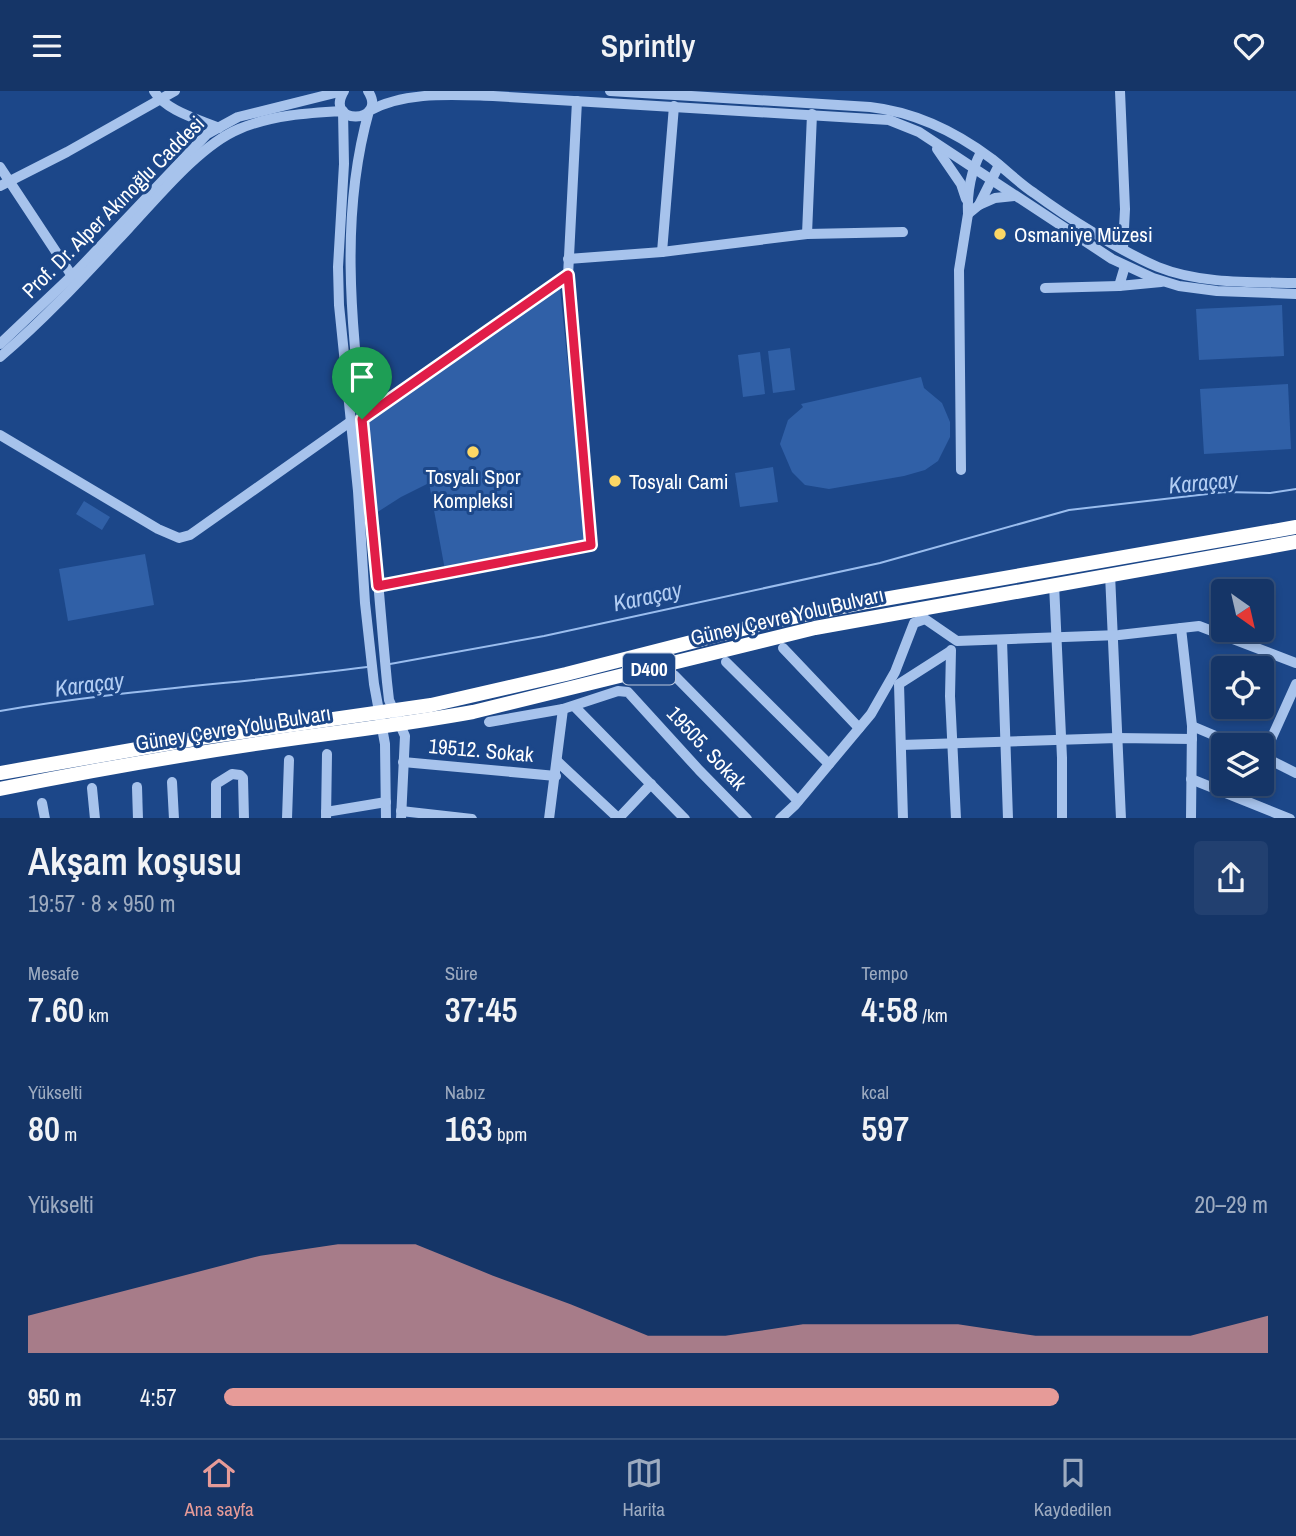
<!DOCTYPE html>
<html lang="tr">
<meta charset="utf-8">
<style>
:root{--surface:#153567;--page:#224070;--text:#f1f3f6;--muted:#9dabc0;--line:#34507b;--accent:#e69b98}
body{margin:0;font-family:"Archivo Narrow",sans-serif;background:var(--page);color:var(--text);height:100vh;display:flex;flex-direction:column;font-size:26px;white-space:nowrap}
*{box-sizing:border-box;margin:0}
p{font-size:23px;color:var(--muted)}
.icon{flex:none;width:38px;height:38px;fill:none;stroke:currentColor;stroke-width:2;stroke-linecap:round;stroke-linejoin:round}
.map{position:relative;height:727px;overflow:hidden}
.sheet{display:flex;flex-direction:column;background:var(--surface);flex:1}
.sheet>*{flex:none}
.needle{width:46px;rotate:146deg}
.tools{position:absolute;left:1211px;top:488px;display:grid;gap:14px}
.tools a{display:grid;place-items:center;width:63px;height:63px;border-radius:7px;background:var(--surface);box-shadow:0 4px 10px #0003,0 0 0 2px var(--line);font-size:35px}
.pin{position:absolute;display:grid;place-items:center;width:60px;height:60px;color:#fff;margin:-72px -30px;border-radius:50% 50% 50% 0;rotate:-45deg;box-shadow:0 0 7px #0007}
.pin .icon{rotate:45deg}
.round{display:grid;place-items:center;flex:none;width:74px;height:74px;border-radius:7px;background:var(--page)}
.overview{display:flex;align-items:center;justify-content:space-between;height:119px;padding:0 28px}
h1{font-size:38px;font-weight:600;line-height:52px}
.stats{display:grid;grid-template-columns:repeat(3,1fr);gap:10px;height:119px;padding:7px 28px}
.stats div{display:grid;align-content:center}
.stats b{font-size:35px;font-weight:600}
.stats small{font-size:19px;font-weight:400}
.stats p{font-size:19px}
.chart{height:196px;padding:14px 28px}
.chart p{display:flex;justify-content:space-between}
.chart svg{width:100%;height:126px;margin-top:7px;fill:var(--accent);opacity:.7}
ul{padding:0 28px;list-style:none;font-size:23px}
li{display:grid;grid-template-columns:112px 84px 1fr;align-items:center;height:52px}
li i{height:18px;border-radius:9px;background:var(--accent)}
header{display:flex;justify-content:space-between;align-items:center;height:91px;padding:0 28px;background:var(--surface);font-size:32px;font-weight:600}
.menu{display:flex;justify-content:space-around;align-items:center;height:98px;border-top:2px solid var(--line);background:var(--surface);font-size:19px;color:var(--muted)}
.menu a{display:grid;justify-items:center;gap:4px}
.menu .selected{color:var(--accent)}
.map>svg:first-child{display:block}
</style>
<header><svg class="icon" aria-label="menu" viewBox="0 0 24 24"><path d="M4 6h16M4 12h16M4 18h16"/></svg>Sprintly<svg class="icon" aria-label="heart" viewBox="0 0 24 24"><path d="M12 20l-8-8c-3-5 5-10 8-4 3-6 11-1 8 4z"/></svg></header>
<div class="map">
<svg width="1296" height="728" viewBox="0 0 1296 728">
<rect width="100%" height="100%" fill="#1c4789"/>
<g fill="#3060a7">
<path d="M 560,197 L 586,451 L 445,479 L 429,392 L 401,406 L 376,422 L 368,330 Z"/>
<path d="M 1282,214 L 1284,265 L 1199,269 L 1196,218 Z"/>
<path d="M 790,257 L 795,299 L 773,302 L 768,260 Z"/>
<path d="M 760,261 L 765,303 L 743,306 L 738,264 Z"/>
<path d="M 921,286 L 924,297 L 942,312 L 950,331 L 950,346 L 938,370 L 925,379 L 904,385 L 829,398 L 805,394 L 792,381 L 780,353 L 788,329 L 803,316 L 801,313 Z"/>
<path d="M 1288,293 L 1291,358 L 1204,363 L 1200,298 Z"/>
<path d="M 773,376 L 778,411 L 740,416 L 735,382 Z"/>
<path d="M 84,410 L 110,426 L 102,439 L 76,423 Z"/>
<path d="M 145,463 L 154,514 L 68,530 L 59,478 Z"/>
</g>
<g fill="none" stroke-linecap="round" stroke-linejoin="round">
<g stroke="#9abdee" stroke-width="2">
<path d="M 390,573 L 544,545 L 880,472 L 1069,419 L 1225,401 L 1270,402 L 1296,398"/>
<path d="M 0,620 C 122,599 245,592 367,576"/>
</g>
<g stroke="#a7c3ec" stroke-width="10">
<path d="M 154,0 C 166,20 198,28 219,37"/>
<path d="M 344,0 C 323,35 389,33 368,0"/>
<path d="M 610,0 L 870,16 C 915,21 956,41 992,68 C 1006,79 1019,92 1034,102 C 1068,127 1120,160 1158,176 C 1200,193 1251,191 1296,192"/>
<path d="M 1120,0 L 1125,118 L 1123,157"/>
<path d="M 812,23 L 807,143 L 903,141"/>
<path d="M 937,58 L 961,93 L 966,108"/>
<path d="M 981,61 C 971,80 967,102 968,123 L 979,114 L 999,74"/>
<path d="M 0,76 L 72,185"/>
<path d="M 0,95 L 67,61 L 175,0"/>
<path d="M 979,114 L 995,107 L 1014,105"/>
<path d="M 662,161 L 674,15"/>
<path d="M 568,168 L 662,161 L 807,143"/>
<path d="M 1125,175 L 1119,195 L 1161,191"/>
<path d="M 1045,197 L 1119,195"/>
<path d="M 0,253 L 77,180 L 207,43 L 238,26 L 343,0"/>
<path d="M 0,266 C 46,227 87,182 128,138 C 157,107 200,54 239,38 C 272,24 308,22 343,20 L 344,73 L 338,176 L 339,214 L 358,400 L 365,512 L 374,593 L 385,653 L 386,728"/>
<path d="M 0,344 L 158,438 L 179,447 L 190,444 L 350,331 L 362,328 L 568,185"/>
<path d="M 961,379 L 959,179 L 968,123"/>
<path d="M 1110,483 L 1121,728"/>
<path d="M 1054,493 L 1062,667 L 1062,728"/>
<path d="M 378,495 L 591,454 L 568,185 L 577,10"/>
<path d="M 1181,537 L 1192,635 L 1191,728"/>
<path d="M 1002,549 L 1008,728"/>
<path d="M 783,557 L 859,637"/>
<path d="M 951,559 L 950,605 L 956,728"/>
<path d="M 726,571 L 829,673"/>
<path d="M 674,584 L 798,710"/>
<path d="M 574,615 L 685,728"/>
<path d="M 489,631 L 563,618 L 618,600 L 628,601 L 699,679 L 747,728"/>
<path d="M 1192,635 L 1237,654"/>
<path d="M 901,654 L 1117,647 L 1192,648"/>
<path d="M 1262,665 L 1296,682"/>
<path d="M 1263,666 L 1296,593"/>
<path d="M 557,670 L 618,727"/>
<path d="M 403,671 L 556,685"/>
<path d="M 1191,688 L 1290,728"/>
<path d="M 172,691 L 174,728"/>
<path d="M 137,696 L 138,728"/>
<path d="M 92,697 L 95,728"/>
<path d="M 42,712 L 45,728"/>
<path d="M 401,720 L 472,728"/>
<path d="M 326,721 L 386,711"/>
<path d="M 216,728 L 216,693 L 232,683 L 240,684 L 243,687 L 244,728"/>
<path d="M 287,728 L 289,669"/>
<path d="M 326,728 L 327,663"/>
<path d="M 401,728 L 405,645 L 389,609 L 387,591 C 380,519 375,446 367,374 C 355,255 336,137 369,20 C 405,0 453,4 493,5 L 889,29 L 919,41 L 1112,168 L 1153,187 L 1179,195 L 1217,200 L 1296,203"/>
<path d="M 549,728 L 563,618"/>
<path d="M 618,728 L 651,693"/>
<path d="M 780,728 L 795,714 L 871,623 L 895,581 L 914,532 L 925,528 L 957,550 L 1119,544 L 1199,535 L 1296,572"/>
<path d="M 903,728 L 899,593 L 949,561"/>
</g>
<g stroke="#fff" stroke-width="14">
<path d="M 0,682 L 200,647 L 431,614 L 566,583 L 770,531 L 867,511 L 1296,436"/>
<path d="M 0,698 C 113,675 227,656 342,641 C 386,635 429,629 473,621 L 815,537 L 1296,451"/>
</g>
</g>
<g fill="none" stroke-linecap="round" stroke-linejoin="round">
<defs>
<path id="route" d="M 568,184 L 591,454 L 378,495 L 362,328 Z"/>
</defs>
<use href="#route" stroke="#fff" stroke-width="14"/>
<use href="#route" stroke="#e11d48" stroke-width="9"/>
</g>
<g fill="#fcd765" stroke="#1c4789" stroke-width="2.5">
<circle cx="1000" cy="143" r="7"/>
<circle cx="473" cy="361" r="7"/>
<circle cx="615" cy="390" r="7"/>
</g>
<g text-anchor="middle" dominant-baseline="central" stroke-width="6" stroke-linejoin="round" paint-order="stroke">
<rect fill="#1c4789" stroke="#bbc8dc" stroke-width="2" x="623" y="562.5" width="52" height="31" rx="5"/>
<g font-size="19" font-weight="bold" fill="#fff">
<text x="649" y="578">D400</text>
</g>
<g font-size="21" fill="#fff" stroke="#1c4789">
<text transform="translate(113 116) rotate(-45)">Prof. Dr. Alper Akınoğlu Caddesi</text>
<text transform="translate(787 525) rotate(-13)">Güney Çevre Yolu Bulvarı</text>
<text transform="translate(233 637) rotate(-9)">Güney Çevre Yolu Bulvarı</text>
<text transform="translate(707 657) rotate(47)">19505. Sokak</text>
<text transform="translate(481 659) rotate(5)">19512. Sokak</text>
</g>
<g font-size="21" fill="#fff" stroke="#1c4789" text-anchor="start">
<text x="1014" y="143">Osmaniye Müzesi</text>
<text x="473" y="385" text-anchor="middle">Tosyalı Spor<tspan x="473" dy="24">Kompleksi</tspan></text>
<text x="629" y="390">Tosyalı Cami</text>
</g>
<g font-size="23" font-style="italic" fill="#b2cdf3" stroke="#1c4789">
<text transform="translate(1203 391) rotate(-5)">Karaçay</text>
<text transform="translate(647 505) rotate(-12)">Karaçay</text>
<text transform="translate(89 593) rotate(-7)">Karaçay</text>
</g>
</g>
</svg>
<div class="tools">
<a><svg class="needle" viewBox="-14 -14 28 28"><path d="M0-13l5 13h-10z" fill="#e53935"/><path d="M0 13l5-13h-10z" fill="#9dabc0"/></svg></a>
<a><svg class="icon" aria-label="locate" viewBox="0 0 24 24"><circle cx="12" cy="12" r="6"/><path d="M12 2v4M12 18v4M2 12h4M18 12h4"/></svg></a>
<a><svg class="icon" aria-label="layers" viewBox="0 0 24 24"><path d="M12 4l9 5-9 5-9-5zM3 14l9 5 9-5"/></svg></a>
</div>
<div class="pin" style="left:362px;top:328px;background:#1e9e55"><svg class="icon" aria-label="arrive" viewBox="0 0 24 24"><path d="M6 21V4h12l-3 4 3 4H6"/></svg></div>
</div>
<section class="sheet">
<div class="overview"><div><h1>Akşam koşusu</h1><p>19:57 · 8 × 950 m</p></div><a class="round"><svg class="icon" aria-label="share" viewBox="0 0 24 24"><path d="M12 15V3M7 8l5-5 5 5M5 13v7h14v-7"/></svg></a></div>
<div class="stats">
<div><p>Mesafe</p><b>7.60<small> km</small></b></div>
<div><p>Süre</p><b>37:45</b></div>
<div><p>Tempo</p><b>4:58<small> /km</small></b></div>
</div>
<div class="stats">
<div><p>Yükselti</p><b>80<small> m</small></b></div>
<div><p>Nabız</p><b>163<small> bpm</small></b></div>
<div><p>kcal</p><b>597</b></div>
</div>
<div class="chart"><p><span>Yükselti</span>20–29 m</p>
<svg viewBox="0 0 160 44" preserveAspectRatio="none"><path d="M0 44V31L10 24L20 17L30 10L40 6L50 6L60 17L70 27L80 38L90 38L100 34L110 34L120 34L130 38L140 38L150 38L160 31V44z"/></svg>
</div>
<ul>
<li><b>950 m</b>4:57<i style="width:80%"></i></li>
</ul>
</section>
<nav class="menu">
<a class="selected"><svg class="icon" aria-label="home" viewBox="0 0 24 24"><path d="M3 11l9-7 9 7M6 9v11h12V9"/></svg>Ana sayfa</a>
<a><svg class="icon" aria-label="map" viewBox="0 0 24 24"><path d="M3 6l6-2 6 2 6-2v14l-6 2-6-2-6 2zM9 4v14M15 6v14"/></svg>Harita</a>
<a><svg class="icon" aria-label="saved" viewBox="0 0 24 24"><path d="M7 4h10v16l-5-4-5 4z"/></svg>Kaydedilen</a>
</nav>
